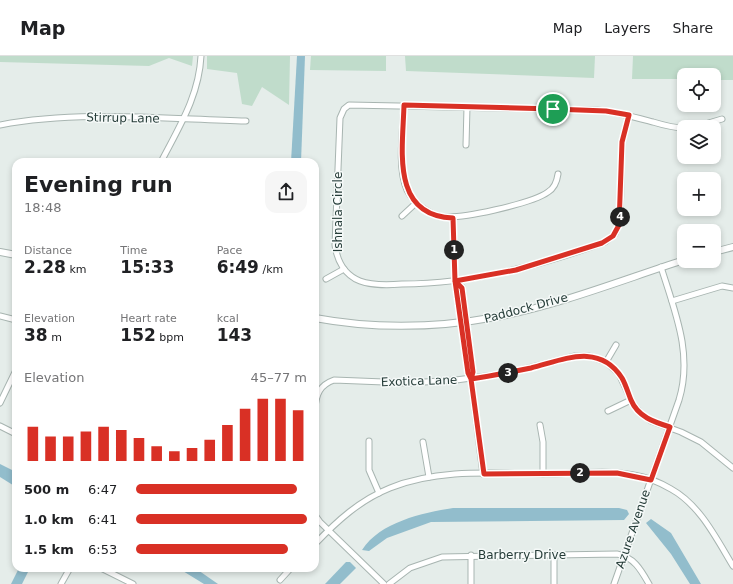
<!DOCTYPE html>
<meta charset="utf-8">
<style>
:root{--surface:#fff;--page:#f6f6f6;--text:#202124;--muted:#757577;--line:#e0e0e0;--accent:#d93025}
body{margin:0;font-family:"DejaVu Sans",sans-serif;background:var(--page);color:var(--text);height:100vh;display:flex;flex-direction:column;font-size:15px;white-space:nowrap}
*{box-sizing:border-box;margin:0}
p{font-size:13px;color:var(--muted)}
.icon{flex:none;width:22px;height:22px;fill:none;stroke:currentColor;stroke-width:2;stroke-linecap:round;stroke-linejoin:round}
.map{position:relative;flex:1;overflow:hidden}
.details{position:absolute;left:12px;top:102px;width:307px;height:414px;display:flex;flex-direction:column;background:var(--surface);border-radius:12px;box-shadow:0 2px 6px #0003}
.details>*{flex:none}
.tools{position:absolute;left:677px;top:12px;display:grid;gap:8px}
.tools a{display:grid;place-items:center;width:44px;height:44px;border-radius:8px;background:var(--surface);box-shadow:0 2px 6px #0003;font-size:20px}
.pin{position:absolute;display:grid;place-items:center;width:34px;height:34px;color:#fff;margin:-17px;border:2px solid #fff;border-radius:50%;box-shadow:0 1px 4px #0007}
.km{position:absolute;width:20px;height:20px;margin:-10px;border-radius:50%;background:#222;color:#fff;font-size:11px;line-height:20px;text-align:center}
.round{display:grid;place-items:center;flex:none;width:42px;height:42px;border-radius:12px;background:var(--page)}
.overview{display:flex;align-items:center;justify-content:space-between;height:68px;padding:0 12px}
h1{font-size:22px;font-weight:700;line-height:30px}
.stats{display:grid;grid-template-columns:repeat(3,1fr);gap:6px;height:68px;padding:4px 12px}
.stats div{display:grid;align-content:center}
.stats b{font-size:17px;font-weight:700}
.stats small{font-size:11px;font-weight:400}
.stats p{font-size:11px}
.chart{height:112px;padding:8px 12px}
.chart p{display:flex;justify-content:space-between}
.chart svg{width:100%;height:72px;margin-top:4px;stroke:var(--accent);stroke-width:6}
ul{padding:0 12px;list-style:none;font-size:13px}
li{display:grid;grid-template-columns:64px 48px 1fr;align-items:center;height:30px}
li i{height:10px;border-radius:5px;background:var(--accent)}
header{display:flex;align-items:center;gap:24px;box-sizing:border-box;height:56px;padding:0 20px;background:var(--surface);border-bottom:1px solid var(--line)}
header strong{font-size:19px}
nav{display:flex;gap:22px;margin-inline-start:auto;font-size:14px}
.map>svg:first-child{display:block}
</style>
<header>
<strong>Map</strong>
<nav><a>Map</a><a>Layers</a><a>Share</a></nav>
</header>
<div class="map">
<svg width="733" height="528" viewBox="0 0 733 528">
<rect width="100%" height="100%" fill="#e5edea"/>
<g fill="#c0dccb">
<path d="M 0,0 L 193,0 L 192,10 L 169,2 L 149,10 L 0,6 Z"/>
<path d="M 207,0 L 290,0 L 289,49 L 262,31 L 252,50 L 242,48 L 237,17 L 207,13 Z"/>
<path d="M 311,0 L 386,0 L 386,15 L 310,14 Z"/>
<path d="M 405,0 L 595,0 L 594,22 L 406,15 Z"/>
<path d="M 633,0 L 733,0 L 733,24 L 714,24 L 714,19 L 684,19 L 684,23 L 632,23 Z"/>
</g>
<g fill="#92bdcc">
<path d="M 297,0 L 305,0 L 301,106 L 291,106 Z"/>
<path d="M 0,408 L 16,416 L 16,431 L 0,421 Z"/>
<path d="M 453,452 L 619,452 L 627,454 L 629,458 L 624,464 L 431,466 L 387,482 L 369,495 L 362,494 C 380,466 422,457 453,452 Z"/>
<path d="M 651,463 L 671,477 L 701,528 L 690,528 L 671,498 L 646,467 Z"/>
<path d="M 346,506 L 350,506 L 356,512 L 340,528 L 325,528 Z"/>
<path d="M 19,512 L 30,512 L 22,528 L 11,528 Z"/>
<path d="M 178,512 L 195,512 L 218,528 L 204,528 Z"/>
</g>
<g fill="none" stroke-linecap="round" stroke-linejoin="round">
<defs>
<g id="minor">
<path d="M 404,49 C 403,73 397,113 407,134 C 414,147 426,156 439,160 C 457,165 533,147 548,136 C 555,132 557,125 558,118"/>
<path d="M 629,59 L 622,86 L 620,166 L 615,178 L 605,186 C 540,210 472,228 402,228 C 389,229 373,230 360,225 C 345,219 337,205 335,189 L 340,62 L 344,53 L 349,49 L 597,54 C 616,56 634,61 653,66 C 663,69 673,72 684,72"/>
<path d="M 0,69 C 78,54 166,63 246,65"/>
<path d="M 695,71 L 722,63"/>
<path d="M 466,89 L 467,51"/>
<path d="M 161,106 C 179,71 199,40 201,0"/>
<path d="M 402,160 L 416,147"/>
<path d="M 453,162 L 455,225 L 468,317 L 471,323 L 483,418"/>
<path d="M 326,223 L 344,213"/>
<path d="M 456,225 L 462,231 L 473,316 L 471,323"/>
<path d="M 672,245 L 722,230 L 733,232"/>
<path d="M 0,260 L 16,264"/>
<path d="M 606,306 L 616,289"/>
<path d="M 0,347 L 16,314"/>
<path d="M 315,353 C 316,338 320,329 334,324 L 409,327 L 456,324 L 509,317 L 575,300 L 589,300 L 606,306 L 619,318 L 633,348 L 641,358 L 651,365 L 681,376 L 701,386 L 733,412"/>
<path d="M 608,355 L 631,344"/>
<path d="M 540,369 L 543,386 L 543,418"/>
<path d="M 0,370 L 16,378"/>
<path d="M 369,385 L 369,414 L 379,437"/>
<path d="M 423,386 L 429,421"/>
<path d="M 315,459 L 320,466 L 384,528"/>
<path d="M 315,488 C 337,465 360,444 390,432 C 441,411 501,418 555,418 C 581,417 609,414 634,419 C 647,421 659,426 671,433 C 700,449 716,482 733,510"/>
<path d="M 471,499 L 471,528"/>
<path d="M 554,499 L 554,528"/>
<path d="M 101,512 L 133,528"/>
<path d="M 280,524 L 291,512"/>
<path d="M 61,528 L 70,512"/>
<path d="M 389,528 L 410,512 L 442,501 L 617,498 C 634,501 641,514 649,528"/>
<path d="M 614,528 L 679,344 C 693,298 675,256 661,211"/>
</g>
<g id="tertiary">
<path d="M 0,196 L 16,199"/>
<path d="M 714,196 L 733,191"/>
<path d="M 315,262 C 374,273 436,272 496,261 C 559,249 622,224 684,204"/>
</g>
</defs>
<use href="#minor" stroke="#a8b5b1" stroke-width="7"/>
<use href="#tertiary" stroke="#a8b5b1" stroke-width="8"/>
<use href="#minor" stroke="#fff" stroke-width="5"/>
<use href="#tertiary" stroke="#fff" stroke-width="6"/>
</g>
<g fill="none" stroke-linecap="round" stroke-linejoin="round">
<defs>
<path id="route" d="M 553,53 L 404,49 C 403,92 390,160 453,162 L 455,225 L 468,317 L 471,323 L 484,418 L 617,417 L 651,424 L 670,371 C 654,366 638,361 631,344 C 628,337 626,329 622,322 C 599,286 563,304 531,312 C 511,316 491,320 471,323 L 473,316 L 462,232 L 455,225 L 516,214 L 602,187 L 613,180 L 619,169 L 622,86 L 629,59 L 606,55 L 553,53"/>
</defs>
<use href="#route" stroke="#fff" stroke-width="8"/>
<use href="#route" stroke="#d93025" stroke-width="5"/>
</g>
<g text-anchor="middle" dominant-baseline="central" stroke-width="3" stroke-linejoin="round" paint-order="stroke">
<g font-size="12" fill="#263d39" stroke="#f5f9f8">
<text transform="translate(123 62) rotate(1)">Stirrup Lane</text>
<text transform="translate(338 156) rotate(-90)">Ishnala Circle</text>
<text transform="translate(526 252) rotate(-15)">Paddock Drive</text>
<text transform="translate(419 325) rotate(-2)">Exotica Lane</text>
<text transform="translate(633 473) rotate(-71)">Azure Avenue</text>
<text x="522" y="499">Barberry Drive</text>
</g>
</g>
</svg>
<div class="tools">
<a><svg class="icon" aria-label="locate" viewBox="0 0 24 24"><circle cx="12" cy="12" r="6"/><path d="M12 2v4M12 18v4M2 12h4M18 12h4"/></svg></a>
<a><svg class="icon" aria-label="layers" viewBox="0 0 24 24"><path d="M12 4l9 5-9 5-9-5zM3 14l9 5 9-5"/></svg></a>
<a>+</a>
<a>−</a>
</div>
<div class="pin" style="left:553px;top:53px;background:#1e9e55"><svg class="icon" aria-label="arrive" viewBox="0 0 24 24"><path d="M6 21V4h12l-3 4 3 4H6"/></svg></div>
<b class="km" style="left:454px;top:194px">1</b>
<b class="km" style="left:580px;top:417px">2</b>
<b class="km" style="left:508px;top:317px">3</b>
<b class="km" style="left:620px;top:161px">4</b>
<section class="details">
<div class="overview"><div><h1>Evening run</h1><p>18:48</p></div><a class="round"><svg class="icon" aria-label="share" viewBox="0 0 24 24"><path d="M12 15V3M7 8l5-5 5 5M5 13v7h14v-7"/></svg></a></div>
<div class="stats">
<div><p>Distance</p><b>2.28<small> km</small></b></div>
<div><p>Time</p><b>15:33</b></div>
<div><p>Pace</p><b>6:49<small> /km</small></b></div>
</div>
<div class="stats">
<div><p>Elevation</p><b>38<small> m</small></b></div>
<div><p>Heart rate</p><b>152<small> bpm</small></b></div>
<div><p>kcal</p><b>143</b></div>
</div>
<div class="chart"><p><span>Elevation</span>45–77 m</p>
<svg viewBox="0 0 160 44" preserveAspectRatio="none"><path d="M5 44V23M15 44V29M25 44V29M35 44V26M45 44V23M55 44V25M65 44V30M75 44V35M85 44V38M95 44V36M105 44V31M115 44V22M125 44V12M135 44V6M145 44V6M155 44V13"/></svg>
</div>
<ul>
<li><b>500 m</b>6:47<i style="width:94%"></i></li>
<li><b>1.0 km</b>6:41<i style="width:100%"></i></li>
<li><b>1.5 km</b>6:53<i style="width:89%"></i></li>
</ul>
</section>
</div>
